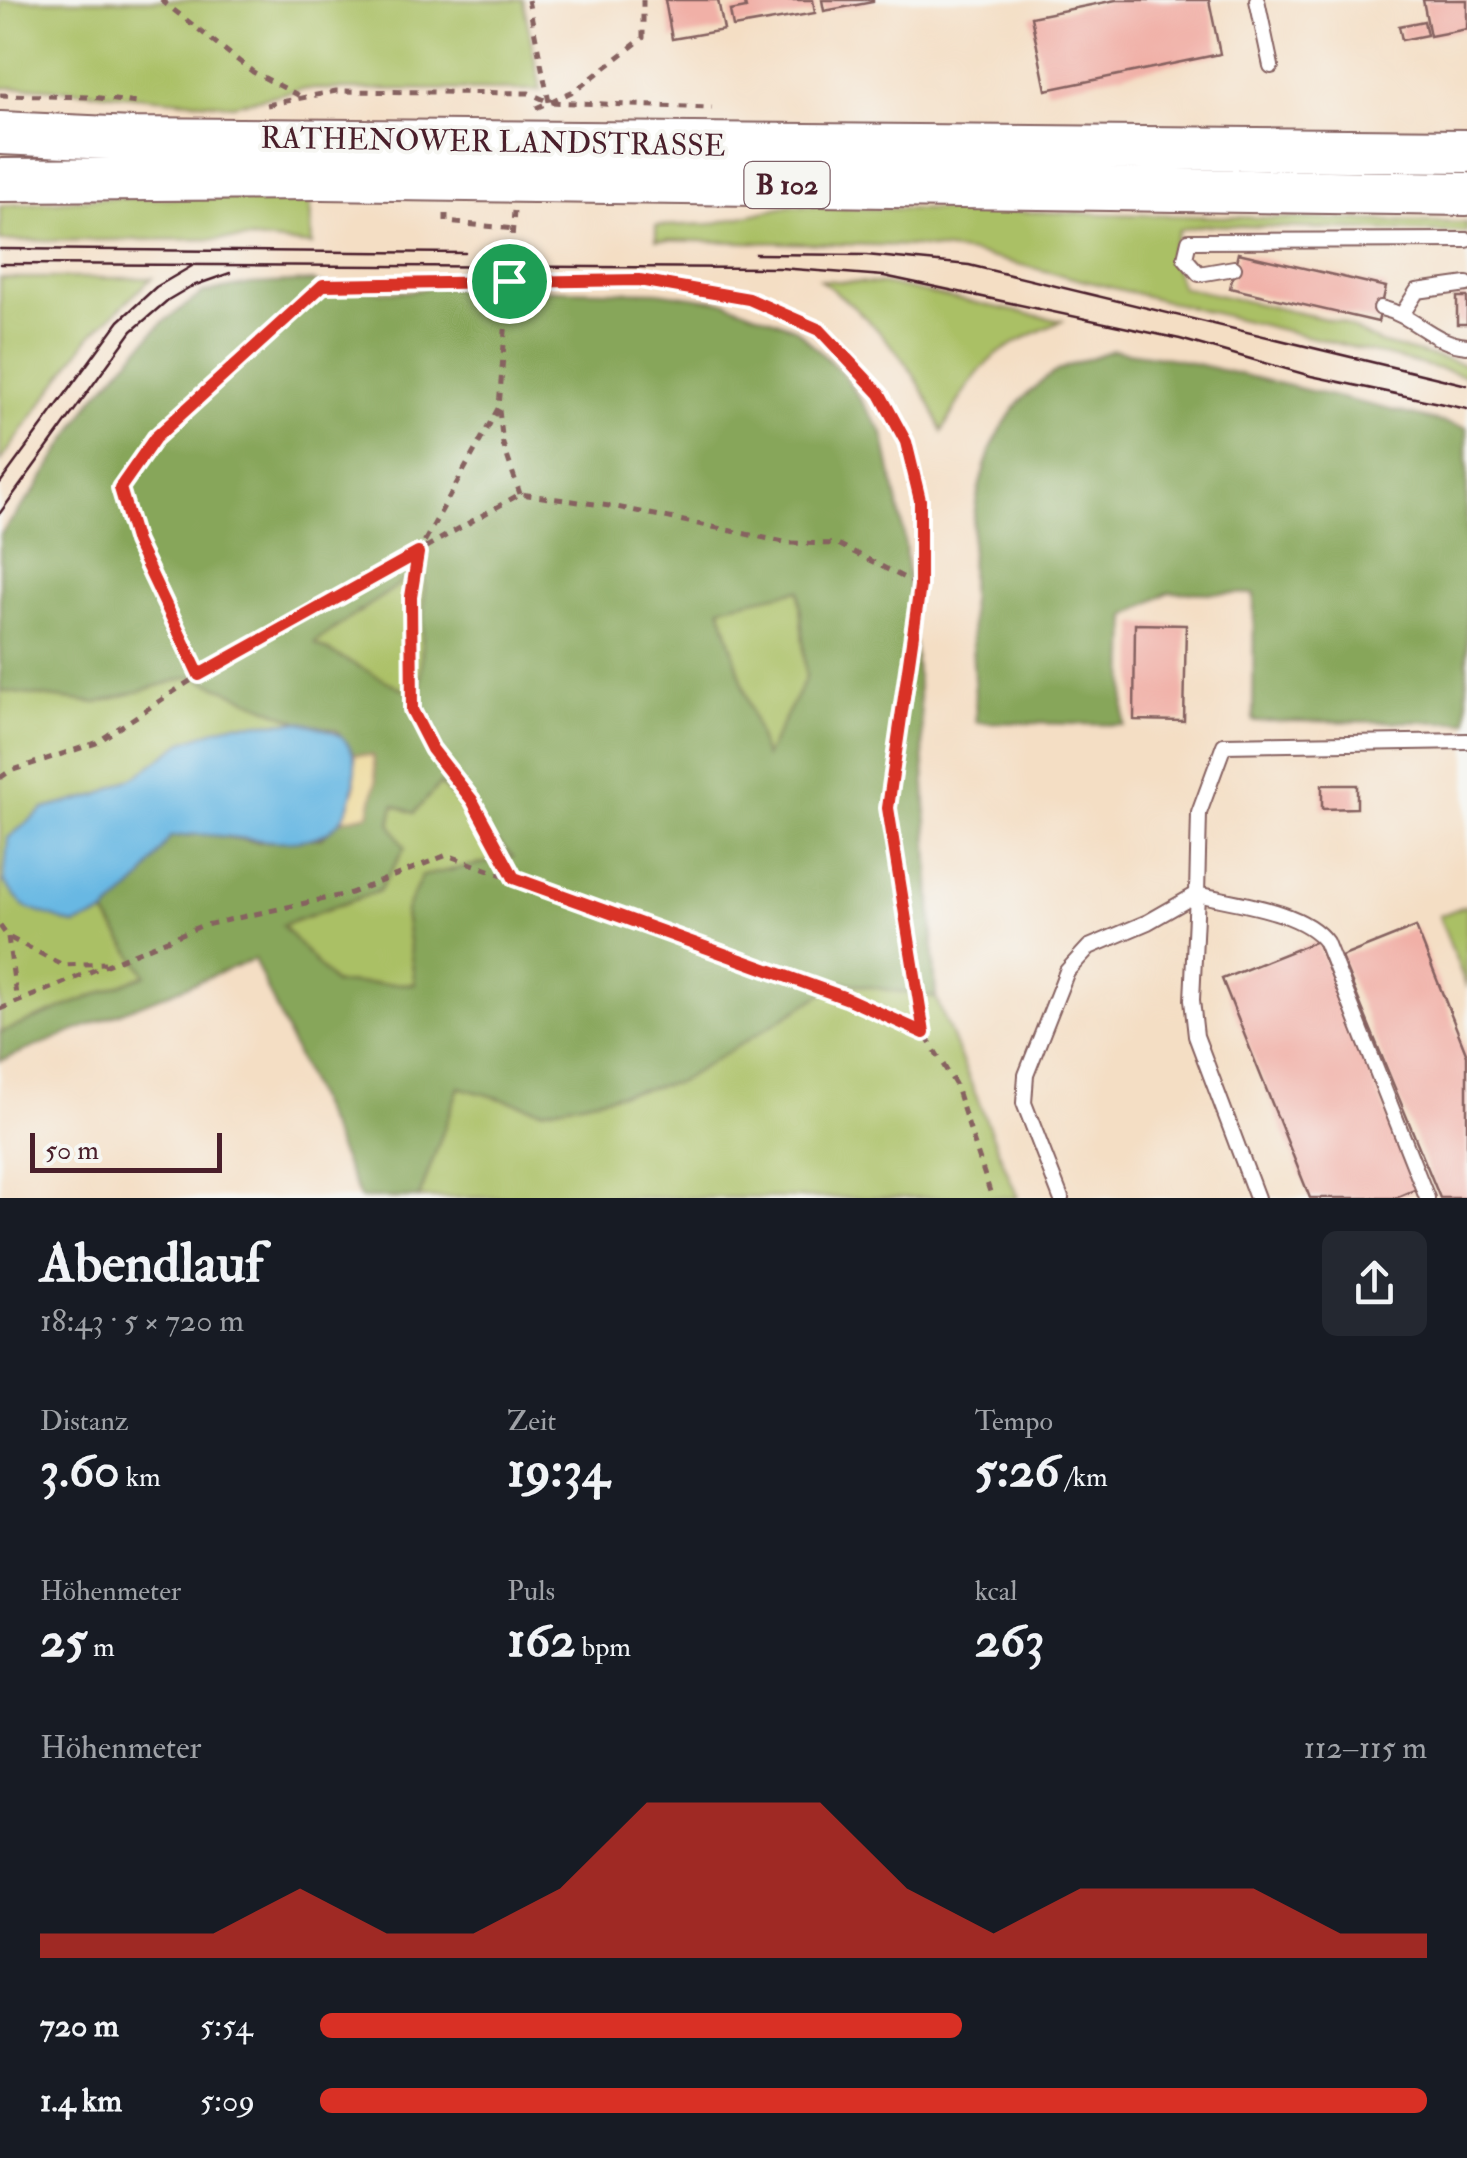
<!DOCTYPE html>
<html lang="de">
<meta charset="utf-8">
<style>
:root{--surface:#171b24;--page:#242831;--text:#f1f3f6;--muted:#9ea1a6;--accent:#d93025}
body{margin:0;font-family:"IM FELL Double Pica",serif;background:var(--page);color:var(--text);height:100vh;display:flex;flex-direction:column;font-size:38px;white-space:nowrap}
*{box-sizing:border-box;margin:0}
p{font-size:32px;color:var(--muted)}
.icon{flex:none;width:55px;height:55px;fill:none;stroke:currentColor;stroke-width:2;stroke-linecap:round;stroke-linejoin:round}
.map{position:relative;height:1198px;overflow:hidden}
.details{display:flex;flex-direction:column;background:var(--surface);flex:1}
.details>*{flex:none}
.scale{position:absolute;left:30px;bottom:25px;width:192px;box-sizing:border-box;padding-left:10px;border:5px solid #4a1f2b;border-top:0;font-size:28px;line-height:35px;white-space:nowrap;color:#4a1f2b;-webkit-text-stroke:8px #f6f6f2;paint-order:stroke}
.pin{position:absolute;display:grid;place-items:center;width:85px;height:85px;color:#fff;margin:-42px;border:5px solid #fff;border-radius:50%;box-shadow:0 2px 10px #0007}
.round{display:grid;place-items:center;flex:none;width:105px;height:105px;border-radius:15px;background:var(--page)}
.overview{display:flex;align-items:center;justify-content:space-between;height:170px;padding:0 40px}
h1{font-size:55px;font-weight:700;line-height:75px}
.stats{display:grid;grid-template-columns:repeat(3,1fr);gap:15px;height:170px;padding:10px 40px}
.stats div{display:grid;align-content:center}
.stats b{font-size:50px;font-weight:700}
.stats small{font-size:28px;font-weight:400}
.stats p{font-size:28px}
.chart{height:280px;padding:20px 40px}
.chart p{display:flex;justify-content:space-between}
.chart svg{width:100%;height:180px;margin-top:10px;fill:var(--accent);opacity:.7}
ul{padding:0 40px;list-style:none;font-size:32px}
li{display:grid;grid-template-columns:160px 120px 1fr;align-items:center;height:75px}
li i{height:25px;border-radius:12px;background:var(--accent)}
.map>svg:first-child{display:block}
</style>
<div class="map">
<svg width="1467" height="1198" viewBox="0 0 1467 1198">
<rect width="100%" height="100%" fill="#f6f6f2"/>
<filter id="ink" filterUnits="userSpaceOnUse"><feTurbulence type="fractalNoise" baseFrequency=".01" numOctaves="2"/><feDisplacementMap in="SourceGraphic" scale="20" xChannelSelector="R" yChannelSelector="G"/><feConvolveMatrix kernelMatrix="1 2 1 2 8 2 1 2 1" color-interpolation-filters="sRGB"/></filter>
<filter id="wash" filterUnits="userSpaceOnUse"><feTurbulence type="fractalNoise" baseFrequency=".0048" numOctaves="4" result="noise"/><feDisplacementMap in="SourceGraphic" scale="40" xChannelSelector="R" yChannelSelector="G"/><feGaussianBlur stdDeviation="2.25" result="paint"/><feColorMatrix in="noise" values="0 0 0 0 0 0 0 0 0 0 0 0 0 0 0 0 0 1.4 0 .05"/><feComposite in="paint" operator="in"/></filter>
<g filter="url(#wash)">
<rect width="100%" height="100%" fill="#f4dec4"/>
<g fill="#aac065" stroke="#7a7048" stroke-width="2.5">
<path d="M 0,0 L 523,0 L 541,90 L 301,89 L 233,105 L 33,87 L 0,88 Z"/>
<path d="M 310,197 L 312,245 L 253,239 L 0,241 L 0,206 L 97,198 Z"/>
<path d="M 789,206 L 1467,223 L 1467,233 L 1205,225 L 1179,230 L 1170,254 L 1181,287 L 1340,322 L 1380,343 L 1467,365 L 1467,376 L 973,253 L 913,246 L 656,240 L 656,226 L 711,224 Z"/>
<path d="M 0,278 L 152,278 L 91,335 L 0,462 Z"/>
<path d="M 820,280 L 884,284 L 1062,321 C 989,352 979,362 942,432 C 919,367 874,320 820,280 Z"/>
<path d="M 426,566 L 420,699 L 314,643 Z"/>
<path d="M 799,589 L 806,678 L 765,758 L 720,607 Z"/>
<path d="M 193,676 L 300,722 L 232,724 L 183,742 L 138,775 L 98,795 L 44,809 L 75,925 L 105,914 L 146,975 L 0,1033 L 0,691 L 97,703 Z"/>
<path d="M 440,784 L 514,858 L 405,912 L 415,984 L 334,983 L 281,926 L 379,891 L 394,804 Z"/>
<path d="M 1467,905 L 1467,988 L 1439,916 Z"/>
<path d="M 842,982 L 936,998 L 1018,1198 L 419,1198 L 459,1087 L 542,1110 L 678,1082 Z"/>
</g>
<g fill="#87a65a" stroke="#686242" stroke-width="2.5" fill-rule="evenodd">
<path d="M 313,281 L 323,285 C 350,287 404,298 427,287 L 658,292 L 726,302 L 795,328 L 843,374 L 883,433 L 904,535 L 922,728 L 936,998 L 842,982 L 679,1082 L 542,1110 L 459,1087 L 419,1198 L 360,1198 L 254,959 L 0,1061 L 0,1033 L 146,975 L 105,914 L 142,879 L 169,837 L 205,834 L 258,842 L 321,838 L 341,820 L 369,814 L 373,756 L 354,754 L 336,730 L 300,722 L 193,676 L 97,703 L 0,691 L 0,535 L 36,489 L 93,399 L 162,323 L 203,293 L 250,284 ZM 425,567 L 420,698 L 315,644 L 315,642 ZM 799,590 L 806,678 L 765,757 L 720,607 ZM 440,784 L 513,857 L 422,876 L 405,912 L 415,984 L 334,983 L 282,925 L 379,891 L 405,848 L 390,823 L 394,805 L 414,813 Z"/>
<path d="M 1113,350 L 1175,359 L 1467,428 L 1467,722 L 1253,721 L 1254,594 L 1169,592 L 1127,616 L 1124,725 L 976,722 C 973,612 944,449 1049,376 C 1066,364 1093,358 1113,350 Z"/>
</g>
<path fill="#eeda9e" stroke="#9c7c64" stroke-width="2.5" d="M 354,754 L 373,756 L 376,782 L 369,814 L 341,820 L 355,788 Z"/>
<path fill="#68b8e3" stroke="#596c87" stroke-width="2.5" d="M 300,722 C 326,728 354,734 355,766 C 356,864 275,840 209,835 C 196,833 182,836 170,837 L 142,879 L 105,914 L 75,925 L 24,907 L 4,882 L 8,838 L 44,809 L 98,795 L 138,775 L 183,742 L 232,724 Z"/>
<g id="blocks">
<g fill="#f1b0a7">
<path d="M 665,0 L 718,0 L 724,30 L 672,39 Z"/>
<path d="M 744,0 L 813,0 L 815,13 L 733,27 L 730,11 L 746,8 Z"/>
<path d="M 822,0 L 873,0 L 873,2 L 824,11 Z"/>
<path d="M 1116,0 L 1209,0 L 1220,54 L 1046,90 L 1031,17 Z"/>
<path d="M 1423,0 L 1467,0 L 1467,29 L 1430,36 Z"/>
<path d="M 1424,21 L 1427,35 L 1402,40 L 1399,26 Z"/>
<path d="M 1238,253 L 1386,287 L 1378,322 L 1230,288 Z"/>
<rect x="1457" y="297" width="10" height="27"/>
<path d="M 1135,624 L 1186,625 L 1184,721 L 1134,720 Z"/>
<path d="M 1322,785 L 1357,785 L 1357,808 L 1322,809 Z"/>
<path d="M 1416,927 L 1467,1055 L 1467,1198 L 1440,1198 L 1341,957 Z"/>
<path d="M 1317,941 L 1417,1189 L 1396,1198 L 1310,1198 L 1222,979 Z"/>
</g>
</g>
</g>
<g filter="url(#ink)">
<use href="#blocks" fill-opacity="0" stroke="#866261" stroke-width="2.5"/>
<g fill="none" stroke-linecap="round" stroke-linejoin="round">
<defs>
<g id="lane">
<path d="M 1257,0 L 1271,66"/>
<path d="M 1234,268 L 1199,274 L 1185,258 L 1189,241 L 1467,240"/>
<path d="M 1381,308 C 1416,316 1431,343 1467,346"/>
<path d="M 1403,313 L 1417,291 L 1467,284"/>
<path d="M 1197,894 L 1192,1000 L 1196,1036 L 1257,1198"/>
<path d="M 1061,1198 L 1024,1103 L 1026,1075 L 1067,971 L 1089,947 L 1148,922 L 1197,894"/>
<path d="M 1427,1198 L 1326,942 C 1303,910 1234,903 1197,894 L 1199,813 L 1224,745 L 1467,741"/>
</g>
<g id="primary">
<path d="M 0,133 L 133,139 L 1467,151"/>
<path d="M 0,180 L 322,178 L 1467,194"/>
</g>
</defs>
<use href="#lane" stroke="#866261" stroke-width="18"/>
<use href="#primary" stroke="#866261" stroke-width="46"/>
<g stroke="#866261" stroke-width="5" stroke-dasharray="8 8" stroke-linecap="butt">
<path d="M 161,0 L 253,72 L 300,96"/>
<path d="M 528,0 L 549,102"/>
<path d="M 0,95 L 93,97 L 137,103"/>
<path d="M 267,105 L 336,91 L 529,93 L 549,102 L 712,108"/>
<path d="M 536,108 L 576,90 L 643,38 L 643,0"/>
<path d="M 514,211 L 509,281 L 323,285 L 155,438 L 120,488 L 136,543 L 199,675 L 520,494 L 617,507 L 789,543 L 838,544 L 920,586"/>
<path d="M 446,214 L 446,222 L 515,229"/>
<path d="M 499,410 L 503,444 L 520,494"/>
<path d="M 0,778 L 10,771 L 96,743 L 199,675"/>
<path d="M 514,878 L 472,800 L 432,749 L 412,710 L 411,597 L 418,553 L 499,407 L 509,281 L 639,280 L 749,299 L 820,330 L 880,394 L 906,443 L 920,500 L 920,586 L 888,808 L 924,1033 L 955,1084 L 992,1198"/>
<path d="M 0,926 L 8,937 L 63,965 L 105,963"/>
<path d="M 8,937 L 17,1002"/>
<path d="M 0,1009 L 201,926 L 351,893 L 447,855 L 846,998 L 924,1033"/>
</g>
<use href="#lane" stroke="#fff" stroke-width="14"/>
<use href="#primary" stroke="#fff" stroke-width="42"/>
<g stroke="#4a1f2b" stroke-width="2.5">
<path d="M 0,249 L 465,253"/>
<path d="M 755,254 L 866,255 L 969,265 L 1467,385"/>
<path d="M 0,264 L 780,268 L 884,276 L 1180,339 L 1311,376 L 1467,409"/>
<path d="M 0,483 L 119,321 L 156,287 L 192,266"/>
<path d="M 0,513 L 132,331 L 168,300 L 190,287 L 230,273"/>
</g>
</g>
</g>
<g fill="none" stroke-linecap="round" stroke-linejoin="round" filter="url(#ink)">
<defs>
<path id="route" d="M 639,280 L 749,299 L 820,330 L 880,394 L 906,442 L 920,500 L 920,586 L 888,808 L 924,1033 L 846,998 L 514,878 L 472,800 L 432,749 L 412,710 L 411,597 L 418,553 L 199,675 L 136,542 L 120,488 L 155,438 L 323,285 Z"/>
</defs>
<use href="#route" stroke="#fff" stroke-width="20"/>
<use href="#route" stroke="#d93025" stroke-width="12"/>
</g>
<g text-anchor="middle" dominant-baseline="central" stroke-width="8" stroke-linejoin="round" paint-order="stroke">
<rect fill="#f6f6f2" stroke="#7e6067" stroke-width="2.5" x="744.5" y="162" width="85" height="46" rx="8"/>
<g font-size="28" font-weight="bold" fill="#4a1f2b">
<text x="787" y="185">B 102</text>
</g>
<g font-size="30" fill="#4a1f2b" stroke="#f6f6f2">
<text transform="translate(493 142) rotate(1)">RATHENOWER LANDSTRASSE</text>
</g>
</g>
</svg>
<div class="scale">50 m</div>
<div class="pin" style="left:509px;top:281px;background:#1e9e55"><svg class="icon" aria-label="arrive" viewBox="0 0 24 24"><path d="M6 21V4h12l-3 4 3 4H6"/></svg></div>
</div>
<section class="details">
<div class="overview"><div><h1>Abendlauf</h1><p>18:43 · 5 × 720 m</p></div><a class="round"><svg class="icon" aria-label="share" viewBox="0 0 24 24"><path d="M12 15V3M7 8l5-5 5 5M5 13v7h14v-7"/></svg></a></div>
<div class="stats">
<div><p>Distanz</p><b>3.60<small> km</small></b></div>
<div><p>Zeit</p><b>19:34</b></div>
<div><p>Tempo</p><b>5:26<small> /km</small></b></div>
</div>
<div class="stats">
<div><p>Höhenmeter</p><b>25<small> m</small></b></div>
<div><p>Puls</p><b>162<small> bpm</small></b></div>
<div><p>kcal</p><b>263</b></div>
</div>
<div class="chart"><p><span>Höhenmeter</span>112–115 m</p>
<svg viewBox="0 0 160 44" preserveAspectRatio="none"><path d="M0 44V38L10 38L20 38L30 27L40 38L50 38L60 27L70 6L80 6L90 6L100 27L110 38L120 27L130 27L140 27L150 38L160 38V44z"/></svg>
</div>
<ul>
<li><b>720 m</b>5:54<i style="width:58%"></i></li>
<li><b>1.4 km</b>5:09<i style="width:100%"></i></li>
</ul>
</section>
